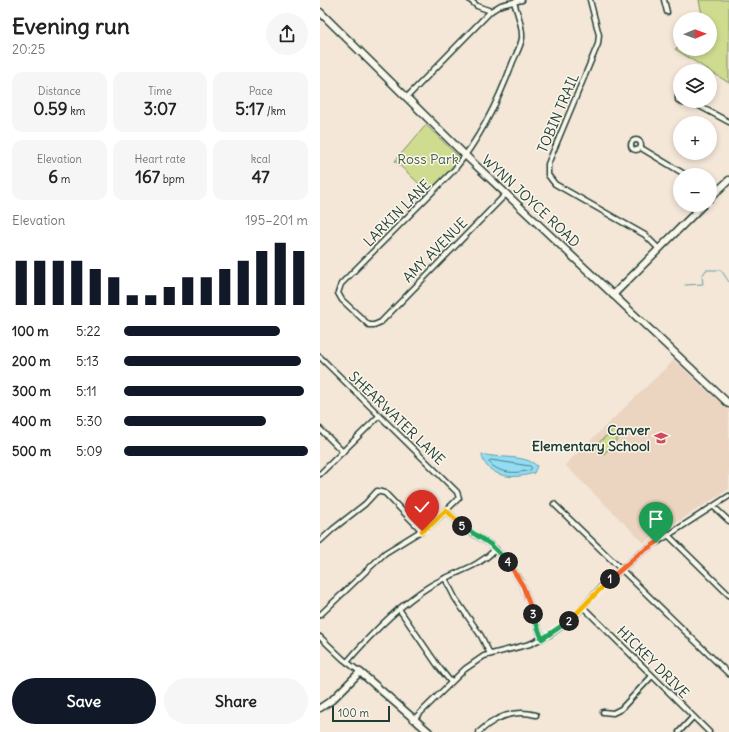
<!DOCTYPE html>
<meta charset="utf-8">
<style>
:root{--surface:#fff;--page:#f6f6f6;--text:#222;--muted:#767676;--accent:#111827}
body{margin:0;font-family:Delius,sans-serif;background:var(--page);color:var(--text);height:100vh;display:flex;flex-direction:column;font-size:15px;white-space:nowrap}
*{box-sizing:border-box;margin:0}
p{font-size:13px;color:var(--muted)}
.icon{flex:none;width:22px;height:22px;fill:none;stroke:currentColor;stroke-width:2;stroke-linecap:round;stroke-linejoin:round}
.map{position:relative;flex:1;overflow:hidden}
.side{display:flex;flex-direction:column;background:var(--surface);width:320px}
.side>*{flex:none}
.needle{width:26px;rotate:89deg}
.tools{position:absolute;left:353px;top:12px;display:grid;gap:8px}
.tools a{display:grid;place-items:center;width:44px;height:44px;border-radius:50%;background:var(--surface);box-shadow:0 2px 6px #0003;font-size:20px}
.scale{position:absolute;left:12px;bottom:10px;width:58px;box-sizing:border-box;padding-left:4px;border:2px solid #1f3d34;border-top:0;font-size:11px;line-height:14px;white-space:nowrap;color:#1f3d34;-webkit-text-stroke:3px #fbf7ec;paint-order:stroke}
.pin{position:absolute;display:grid;place-items:center;width:34px;height:34px;color:#fff;margin:-41px -17px;border-radius:50% 50% 50% 0;rotate:-45deg;box-shadow:0 0 4px #0007}
.pin .icon{rotate:45deg}
.km{position:absolute;width:20px;height:20px;margin:-10px;border-radius:50%;background:#222;color:#fff;font-size:11px;line-height:20px;text-align:center}
.round{display:grid;place-items:center;flex:none;width:42px;height:42px;border-radius:21px;background:var(--page)}
.head{display:flex;align-items:center;justify-content:space-between;height:68px;padding:0 12px}
h1{font-size:22px;font-weight:700;line-height:30px}
.stats{display:grid;grid-template-columns:repeat(3,1fr);gap:6px;height:68px;padding:4px 12px}
.stats div{display:grid;align-content:center;border-radius:10px;background:var(--page);text-align:center}
.stats b{font-size:17px;font-weight:700}
.stats small{font-size:11px;font-weight:400}
.stats p{font-size:11px}
.chart{height:112px;padding:8px 12px}
.chart p{display:flex;justify-content:space-between}
.chart svg{width:100%;height:72px;margin-top:4px;stroke:var(--accent);stroke-width:6}
.primary-button{display:flex;gap:8px;margin-top:auto;padding:8px 12px}
.primary-button a{flex:1;height:46px;border-radius:24px;background:var(--accent);color:#fff;font-size:16px;font-weight:700;line-height:46px;text-align:center}
.primary-button a+a{background:var(--page);color:var(--text)}
ul{padding:0 12px;list-style:none;font-size:13px}
li{display:grid;grid-template-columns:64px 48px 1fr;align-items:center;height:30px}
li i{height:10px;border-radius:5px;background:var(--accent)}
main{display:flex;flex:1;min-height:0}
.map>svg:first-child{display:block}
</style>
<main>
<section class="side">
<div class="head"><div><h1>Evening run</h1><p>20:25</p></div><a class="round"><svg class="icon" aria-label="share" viewBox="0 0 24 24"><path d="M12 15V3M7 8l5-5 5 5M5 13v7h14v-7"/></svg></a></div>
<div class="stats">
<div><p>Distance</p><b>0.59<small> km</small></b></div>
<div><p>Time</p><b>3:07</b></div>
<div><p>Pace</p><b>5:17<small> /km</small></b></div>
</div>
<div class="stats">
<div><p>Elevation</p><b>6<small> m</small></b></div>
<div><p>Heart rate</p><b>167<small> bpm</small></b></div>
<div><p>kcal</p><b>47</b></div>
</div>
<div class="chart"><p><span>Elevation</span>195–201 m</p>
<svg viewBox="0 0 160 44" preserveAspectRatio="none"><path d="M5 44V17M15 44V17M25 44V17M35 44V17M45 44V22M55 44V27M65 44V38M75 44V38M85 44V33M95 44V27M105 44V27M115 44V22M125 44V17M135 44V11M145 44V6M155 44V11"/></svg>
</div>
<ul>
<li><b>100 m</b>5:22<i style="width:85%"></i></li>
<li><b>200 m</b>5:13<i style="width:96%"></i></li>
<li><b>300 m</b>5:11<i style="width:98%"></i></li>
<li><b>400 m</b>5:30<i style="width:77%"></i></li>
<li><b>500 m</b>5:09<i style="width:100%"></i></li>
</ul>
<div class="primary-button"><a>Save</a><a>Share</a></div>
</section>
<div class="map">
<svg width="409" height="732" viewBox="0 0 409 732">
<rect width="100%" height="100%" fill="#f4e7d8"/>
<filter id="ink" filterUnits="userSpaceOnUse"><feTurbulence type="fractalNoise" baseFrequency=".025" numOctaves="2"/><feDisplacementMap in="SourceGraphic" scale="8" xChannelSelector="R" yChannelSelector="G"/><feConvolveMatrix kernelMatrix="1 2 1 2 8 2 1 2 1" color-interpolation-filters="sRGB"/></filter>
<g filter="url(#ink)">
<path fill="#ebd4c0" d="M 354,360 L 409,411 L 409,489 L 324,543 L 245,465 Z"/>
<g fill="#cfdc90" stroke="#778c62">
<path d="M 379,0 L 409,0 L 409,83 L 355,49 L 360,46 L 360,49 L 390,49 L 390,19 L 383,19 Z"/>
<path d="M 106,125 L 140,158 L 140,160 L 109,193 L 75,161 Z"/>
<path d="M 295,428 L 302,434 L 284,454 L 275,446 Z"/>
</g>
<path fill="#93ddf4" stroke="#659da7" d="M 162,454 C 178,459 205,454 217,466 L 214,473 C 198,478 179,479 167,466 C 164,462 162,459 162,454 Z"/>
<g fill="none" stroke-linecap="round" stroke-linejoin="round">
<path stroke="#4d7d81" stroke-width="1" d="M 171,460 L 210,466 L 212,468 L 210,470 C 197,474 178,474 169,462 Z"/>
<path stroke="#659da7" stroke-width="1" d="M 365,285 L 383,284 L 382,276 L 386,270 L 401,270 L 409,282"/>
<defs>
<g id="street">
<path d="M 150,0 L 157,6 L 171,11"/>
<path d="M 270,0 L 279,35 L 278,44 L 228,164 L 228,175 L 235,184 L 325,235 L 339,249"/>
<path d="M 344,0 L 347,12"/>
<path d="M 360,92 L 358,95 L 358,100 L 363,103 L 367,101"/>
<path d="M 87,97 L 171,11 L 181,5 L 202,0"/>
<path d="M 370,101 L 409,122"/>
<circle cx="316" cy="145" r="5"/>
<path d="M 321,148 L 366,175"/>
<path d="M 186,194 L 61,322 L 54,325 L 49,325 L 22,300 L 18,293 L 21,284 L 134,170 C 160,138 178,102 192,64 C 195,56 201,46 202,38 C 203,26 197,13 194,2"/>
<path d="M 0,357 L 137,492 L 139,498 L 112,524 L 65,553 L 0,615"/>
<path d="M 0,429 L 23,452"/>
<path d="M 0,474 L 59,416"/>
<path d="M 234,504 L 409,674"/>
<path d="M 394,507 L 409,521"/>
<path d="M 126,510 L 144,528 L 170,544 L 189,563 L 203,586 L 222,639"/>
<path d="M 348,535 L 409,595"/>
<path d="M 0,541 L 13,529 L 45,504 L 57,491 L 65,493 L 102,531"/>
<path d="M 125,578 L 135,598 L 161,636 L 170,654"/>
<path d="M 263,607 L 389,732"/>
<path d="M 79,609 L 118,666 L 130,681"/>
<path d="M 0,637 L 23,659 L 40,672"/>
<path d="M 27,662 C 51,634 79,605 110,586 C 135,571 155,570 176,549"/>
<path d="M 283,712 L 293,713 L 301,709 L 332,676"/>
<path d="M 93,720 L 145,669 L 164,656 L 210,644 L 231,634 L 252,619 L 281,587 L 319,554 L 409,496"/>
<path d="M 159,732 C 175,717 193,709 216,715"/>
<path d="M 359,732 L 373,717"/>
</g>
<g id="secondary">
<path d="M 0,12 L 146,156 L 409,404"/>
<path d="M 390,198 L 409,180"/>
<path d="M 293,295 L 383,205"/>
<path d="M 0,708 L 12,700 L 40,672 L 109,732"/>
</g>
</defs>
<use href="#street" stroke="#1f3d34" stroke-width="7"/>
<use href="#secondary" stroke="#1f3d34" stroke-width="9"/>
<use href="#street" stroke="#fbf7ec" stroke-width="4"/>
<use href="#secondary" stroke="#fbf7ec" stroke-width="6"/>
</g>
</g>
<g fill="none" stroke-linecap="round" stroke-linejoin="round" filter="url(#ink)">
<defs>
<path id="split-1" d="M 290,579 L 319,554 L 336,543"/>
<path id="split-2" d="M 249,621 L 290,579"/>
<path id="split-3" d="M 213,614 L 222,639 L 249,621"/>
<path id="split-4" d="M 188,562 L 203,586 L 213,614"/>
<path id="split-5" d="M 142,526 L 170,544 L 188,562"/>
<path id="split-6" d="M 102,531 L 112,524 L 126,510 L 142,526"/>
</defs>
<use href="#split-1" stroke="#fff" stroke-width="8"/>
<use href="#split-2" stroke="#fff" stroke-width="8"/>
<use href="#split-3" stroke="#fff" stroke-width="8"/>
<use href="#split-4" stroke="#fff" stroke-width="8"/>
<use href="#split-5" stroke="#fff" stroke-width="8"/>
<use href="#split-6" stroke="#fff" stroke-width="8"/>
<use href="#split-1" stroke="#f0652b" stroke-width="5"/>
<use href="#split-2" stroke="#f5b400" stroke-width="5"/>
<use href="#split-3" stroke="#22a559" stroke-width="5"/>
<use href="#split-4" stroke="#f0652b" stroke-width="5"/>
<use href="#split-5" stroke="#22a559" stroke-width="5"/>
<use href="#split-6" stroke="#f5b400" stroke-width="5"/>
</g>
<defs>
<symbol id="school-bare" viewBox="-9 -9 18 18"><path d="M0-5L7-2L0 1L-7-2ZM-4 1L0 2.5L4 1V4Q0 6-4 4Z" fill="#d1495b" stroke="#fbf7ec" stroke-width="2.5" paint-order="stroke"/></symbol>
</defs>
<g fill-rule="evenodd">
<use href="#school-bare" x="331" y="428" width="20" height="20"/>
</g>
<g text-anchor="middle" dominant-baseline="central" stroke-width="3" stroke-linejoin="round" paint-order="stroke">
<g font-size="14" fill="#1f3d34" stroke="#fbf7ec">
<text transform="translate(238 113) rotate(-67)">TOBIN TRAIL</text>
<text transform="translate(211 201) rotate(43)">WYNN JOYCE ROAD</text>
<text transform="translate(77 213) rotate(-45)">LARKIN LANE</text>
<text transform="translate(115 250) rotate(-45)">AMY AVENUE</text>
<text transform="translate(77 418) rotate(44)">SHEARWATER LANE</text>
<text transform="translate(333 662) rotate(45)">HICKEY DRIVE</text>
</g>
<g font-size="14" fill="#425d46" stroke="#fbf7ec">
<text x="108" y="159">Ross Park</text>
</g>
<g font-size="14" font-weight="bold" fill="#1f3d34" stroke="#fbf7ec" text-anchor="end">
<text x="330" y="430">Carver<tspan x="330" dy="16">Elementary School</tspan></text>
</g>
</g>
</svg>
<div class="tools">
<a><svg class="needle" viewBox="-14 -14 28 28"><path d="M0-13l5 13h-10z" fill="#e53935"/><path d="M0 13l5-13h-10z" fill="#767676"/></svg></a>
<a><svg class="icon" aria-label="layers" viewBox="0 0 24 24"><path d="M12 4l9 5-9 5-9-5zM3 14l9 5 9-5"/></svg></a>
<a>+</a>
<a>−</a>
</div>
<div class="scale">100 m</div>
<div class="pin" style="left:336px;top:543px;background:#1e9e55"><svg class="icon" aria-label="arrive" viewBox="0 0 24 24"><path d="M6 21V4h12l-3 4 3 4H6"/></svg></div>
<div class="pin" style="left:102px;top:531px;background:#d93025"><svg class="icon" aria-label="check" viewBox="0 0 24 24"><path d="M5 12l5 5 9-10"/></svg></div>
<b class="km" style="left:290px;top:579px">1</b>
<b class="km" style="left:249px;top:621px">2</b>
<b class="km" style="left:213px;top:614px">3</b>
<b class="km" style="left:188px;top:562px">4</b>
<b class="km" style="left:142px;top:526px">5</b>
</div>
</main>
